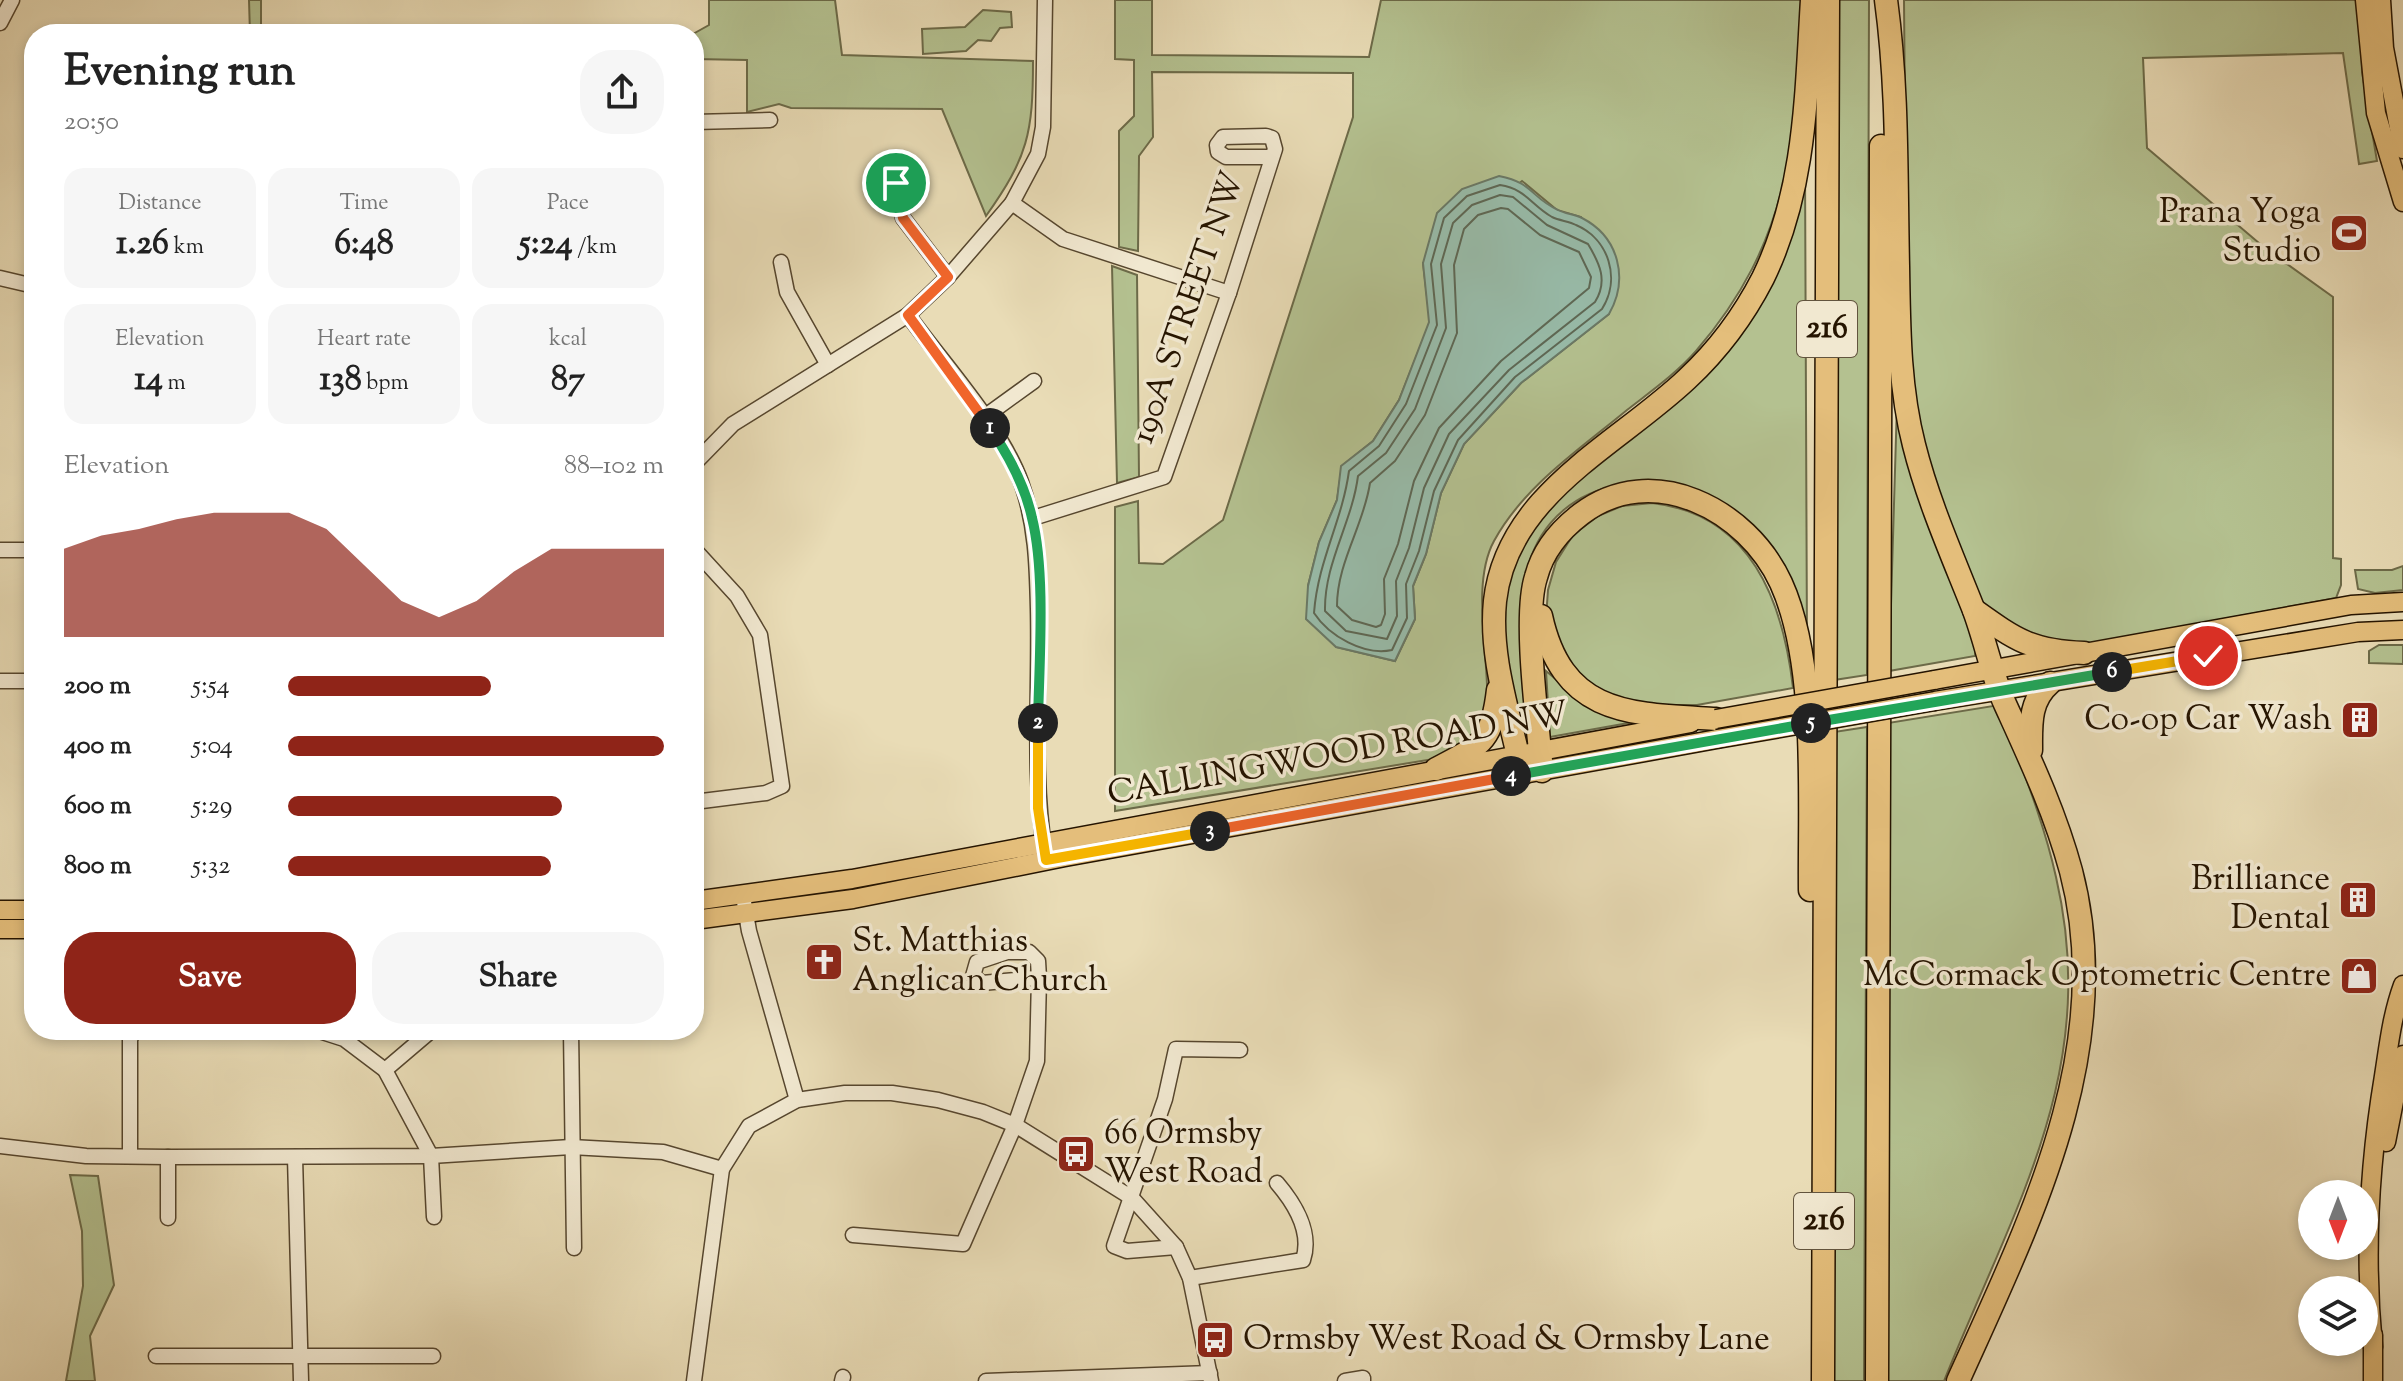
<!DOCTYPE html>
<meta charset="utf-8">
<style>
:root{--surface:#fff;--page:#f6f6f6;--text:#222;--muted:#767676;--accent:#8f2418}
body{margin:0;font-family:"Sorts Mill Goudy",serif;background:var(--page);color:var(--text);height:100vh;display:flex;flex-direction:column;font-size:30px;white-space:nowrap}
*{box-sizing:border-box;margin:0}
p{font-size:26px;color:var(--muted)}
.icon{flex:none;width:44px;height:44px;fill:none;stroke:currentColor;stroke-width:2;stroke-linecap:round;stroke-linejoin:round}
.map{position:relative;flex:1;overflow:hidden}
.drawer{position:absolute;left:24px;top:24px;width:680px;height:1016px;display:flex;flex-direction:column;background:var(--surface);border-radius:32px;box-shadow:0 4px 12px #0003}
.drawer>*{flex:none}
.needle{width:52px;rotate:180deg}
.fabs{position:absolute;left:2298px;top:1180px;display:grid;gap:16px}
.fabs a{display:grid;place-items:center;width:80px;height:80px;border-radius:50%;background:var(--surface);box-shadow:0 4px 12px #0003;font-size:40px}
.pin{position:absolute;display:grid;place-items:center;width:68px;height:68px;color:#fff;margin:-34px;border:4px solid #fff;border-radius:50%;box-shadow:0 2px 8px #0007}
.km{position:absolute;width:40px;height:40px;margin:-20px;border-radius:50%;background:#222;color:#fff;font-size:22px;line-height:40px;text-align:center}
.round{display:grid;place-items:center;flex:none;width:84px;height:84px;border-radius:32px;background:var(--page)}
.summary{display:flex;align-items:center;justify-content:space-between;height:136px;padding:0 40px}
h1{font-size:44px;font-weight:700;line-height:60px}
.figures{display:grid;grid-template-columns:repeat(3,1fr);gap:12px;height:136px;padding:8px 40px}
.figures div{display:grid;align-content:center;border-radius:20px;background:var(--page);text-align:center}
.figures b{font-size:34px;font-weight:700}
.figures small{font-size:22px;font-weight:400}
.figures p{font-size:22px}
.chart{height:224px;padding:16px 40px}
.chart p{display:flex;justify-content:space-between}
.chart svg{width:100%;height:144px;margin-top:8px;fill:var(--accent);opacity:.7}
.action{display:flex;gap:16px;margin-top:auto;padding:16px 40px}
.action a{flex:1;height:92px;border-radius:32px;background:var(--accent);color:#fff;font-size:32px;font-weight:700;line-height:92px;text-align:center}
.action a+a{background:var(--page);color:var(--text)}
ul{padding:0 40px;list-style:none;font-size:26px}
li{display:grid;grid-template-columns:128px 96px 1fr;align-items:center;height:60px}
li i{height:20px;border-radius:10px;background:var(--accent)}
.map>svg:first-child{display:block}
</style>
<div class="map">
<svg width="2403" height="1381" viewBox="0 0 2403 1381">
<rect width="100%" height="100%" fill="#e9dcb6"/>
<filter id="stains"><feTurbulence type="fractalNoise" baseFrequency=".0025" numOctaves="4"/><feColorMatrix values="0 0 0 0 .2 0 0 0 0 .09 0 0 0 0 .02 0 0 0 .5 -.17"/></filter>
<radialGradient id="worn" r=".72"><stop offset=".6" stop-color="#630" stop-opacity="0"/><stop offset="1" stop-color="#630" stop-opacity=".3"/></radialGradient>
<g fill="#b4c190" stroke="#6c6a48" stroke-width="2" fill-rule="evenodd">
<path d="M 249,0 L 261,0 L 261,34 L 250,34 Z"/>
<path d="M 709,0 L 835,0 L 842,55 L 1033,61 C 1033,133 1028,157 986,216 L 942,109 L 791,108 L 779,104 L 747,112 L 747,60 L 694,59 L 693,34 L 709,25 Z"/>
<path d="M 1115,0 L 1152,0 L 1152,55 L 1369,57 L 1381,0 L 1801,0 C 1796,140 1792,239 1696,351 C 1677,373 1650,392 1627,410 C 1580,449 1524,486 1494,541 C 1464,596 1503,701 1479,730 C 1471,740 1456,748 1446,757 L 1115,811 L 1115,507 L 1138,501 L 1139,563 L 1163,564 L 1223,520 L 1353,117 L 1353,73 L 1152,72 L 1153,137 L 1139,156 L 1138,251 L 1119,247 L 1119,131 L 1134,116 L 1134,60 L 1115,59 ZM 1522,181 L 1557,210 L 1581,217 L 1609,314 L 1521,383 L 1464,444 L 1441,493 L 1426,554 L 1413,586 L 1415,619 L 1395,661 L 1336,647 L 1308,586 L 1319,542 L 1337,500 L 1342,466 L 1373,441 L 1399,400 L 1430,322 L 1423,263 Z"/>
<path d="M 1837,0 L 1869,0 L 1867,675 L 1834,680 Z"/>
<path d="M 1904,0 L 2360,0 L 2362,72 L 2377,161 L 2359,164 L 2343,53 L 2143,58 L 2147,148 L 2266,249 L 2333,297 L 2333,558 L 2341,559 L 2341,585 L 2336,598 L 2078,646 L 2053,647 L 1994,618 L 1975,596 L 1924,449 L 1907,355 Z"/>
<path d="M 983,10 L 1011,12 L 1012,27 L 1000,28 L 991,41 L 978,40 L 966,51 L 923,54 L 922,29 L 965,27 Z"/>
<path d="M 1805,165 L 1807,648 C 1791,607 1779,547 1744,518 C 1676,461 1554,470 1528,567 C 1524,581 1528,601 1528,615 C 1529,656 1529,697 1530,737 L 1524,739 L 1503,640 L 1503,602 L 1524,530 L 1722,348 Z"/>
<path d="M 1112,266 L 1137,275 L 1139,477 L 1117,483 Z"/>
<path d="M 1898,370 L 1976,644 L 1975,656 L 1889,671 Z"/>
<path d="M 1652,503 C 1751,514 1783,601 1793,688 L 1697,705 L 1651,705 L 1614,699 L 1571,670 L 1546,618 L 1548,590 L 1556,562 L 1573,535 L 1598,516 L 1622,506 Z"/>
<path d="M 2403,566 L 2403,590 L 2375,593 L 2358,589 L 2355,570 L 2392,570 Z"/>
<path d="M 2379,645 L 2403,645 L 2403,664 L 2369,663 L 2369,651 Z"/>
<path d="M 1546,671 L 1593,710 L 1634,722 L 1550,737 Z"/>
<path d="M 1999,705 C 2019,761 2043,818 2056,877 C 2101,1072 2013,1208 1944,1381 L 1885,1381 L 1888,723 Z"/>
<path d="M 1867,727 L 1864,1381 L 1834,1381 L 1834,732 Z"/>
<path d="M 70,1175 L 98,1176 L 114,1285 L 90,1336 L 95,1381 L 66,1381 L 83,1286 L 82,1231 Z"/>
</g>
<path fill="#98bcaa" stroke="#6a7966" stroke-width="2" d="M 1499,176 C 1534,183 1530,197 1558,210 C 1565,214 1574,214 1582,218 C 1619,237 1629,279 1609,314 L 1521,383 L 1464,444 L 1441,493 L 1426,554 L 1413,586 L 1415,619 L 1395,661 L 1336,647 L 1306,619 L 1308,586 L 1319,542 L 1337,500 L 1341,466 L 1373,441 L 1399,400 L 1429,322 L 1423,263 L 1437,213 L 1462,189 Z"/>
<g fill="none" stroke-linecap="round" stroke-linejoin="round">
<g stroke="#5e6855" stroke-width="2">
<path d="M 1500,185 C 1526,189 1531,205 1552,217 C 1560,221 1569,221 1576,225 C 1609,239 1621,279 1602,309 L 1515,377 L 1458,440 L 1434,491 L 1419,551 L 1406,584 L 1407,618 L 1392,650 C 1364,656 1329,636 1314,613 C 1318,560 1342,522 1349,471 L 1379,446 L 1406,404 L 1437,325 L 1431,264 L 1444,218 L 1467,196 Z"/>
<path d="M 1500,195 L 1513,197 L 1547,225 L 1588,244 C 1600,264 1608,281 1595,302 L 1509,370 L 1449,434 L 1424,488 L 1409,548 L 1396,581 L 1397,616 L 1387,639 L 1346,631 L 1325,611 C 1324,563 1352,523 1358,476 L 1386,453 L 1415,409 L 1446,328 L 1441,264 L 1453,223 L 1472,205 Z"/>
<path d="M 1501,208 L 1508,209 L 1540,235 L 1579,252 L 1591,277 L 1589,288 L 1501,361 L 1439,428 L 1414,481 L 1398,544 L 1384,579 L 1385,614 L 1381,625 L 1376,627 L 1352,620 L 1337,606 C 1337,562 1364,525 1370,483 L 1395,461 L 1425,415 L 1457,333 L 1454,265 L 1464,229 L 1478,215 Z"/>
</g>
<defs>
<g id="minor">
<path d="M 0,23 L 12,0"/>
<path d="M 694,122 L 770,120"/>
<path d="M 896,183 L 903,218 L 948,277"/>
<path d="M 1012,203 L 1063,239 L 1229,293"/>
<path d="M 781,262 L 787,292 L 828,365"/>
<path d="M 0,278 L 34,286"/>
<path d="M 908,315 C 944,365 1000,425 1021,482 C 1036,524 1037,565 1038,609 C 1040,690 1032,773 1045,853"/>
<path d="M 983,418 L 1034,381"/>
<path d="M 694,464 L 733,424 L 908,315 L 948,277 L 1012,203 L 1038,154 L 1043,127 L 1045,0"/>
<path d="M 1033,518 L 1164,477 L 1229,293 L 1275,149 L 1272,138 L 1266,136 L 1223,137 L 1217,145 L 1218,152 L 1226,157 L 1270,157"/>
<path d="M 694,549 L 737,596 L 760,635 L 782,786 L 766,793 L 694,802"/>
<path d="M 0,550 L 34,550"/>
<path d="M 0,681 L 34,681"/>
<path d="M 743,896 L 749,931 L 797,1100"/>
<path d="M 316,1030 L 344,1039 L 385,1070 L 431,1156 L 434,1217"/>
<path d="M 571,1030 L 574,1248"/>
<path d="M 385,1070 L 432,1030"/>
<path d="M 0,1146 L 86,1156 L 168,1157 L 431,1156 L 571,1147 L 663,1152 L 722,1169"/>
<path d="M 130,1156 L 130,1040 L 133,1030"/>
<path d="M 168,1157 L 168,1218"/>
<path d="M 295,1157 L 301,1381"/>
<path d="M 853,1235 L 963,1244 L 1015,1125 L 1037,1061 L 1039,978 L 982,983 L 973,976 L 977,962 L 1007,952 L 1029,952 L 1038,961 L 1039,978"/>
<path d="M 1176,1247 L 1127,1251 L 1114,1246 L 1165,1099 L 1176,1049 L 1240,1050"/>
<path d="M 1190,1278 L 1303,1260 C 1312,1233 1295,1204 1277,1183"/>
<path d="M 156,1356 L 433,1356"/>
<path d="M 694,1381 L 722,1169 L 749,1126 L 797,1100 L 845,1093 L 892,1093 L 938,1100 L 983,1112 L 1015,1125 L 1132,1198 L 1176,1247 L 1190,1278 L 1211,1381"/>
<path d="M 842,1381 L 843,1377"/>
<path d="M 986,1381 L 1210,1373"/>
<path d="M 1345,1381 L 1363,1378 L 1363,1381"/>
</g>
<g id="major">
<path d="M 2365,0 L 2376,113 L 2403,202"/>
<path d="M 2381,0 L 2384,48 L 2403,149"/>
<path d="M 1934,680 L 2351,605 L 2403,602"/>
<path d="M 1935,701 L 2358,632 L 2403,630"/>
<path d="M 694,901 L 852,879 L 1691,723"/>
<path d="M 0,910 L 34,910"/>
<path d="M 694,920 L 853,899 L 1065,857 L 1717,739"/>
<path d="M 0,929 L 34,929"/>
<path d="M 2386,1142 L 2403,1055"/>
<path d="M 2373,1347 C 2364,1255 2369,1166 2384,1076 C 2389,1044 2392,1015 2403,985"/>
<path d="M 2373,1381 L 2373,1335"/>
</g>
<g id="highway">
<path d="M 1886,0 C 1898,88 1896,177 1898,266 C 1899,326 1899,387 1914,445 C 1928,501 1952,555 1973,608 C 1985,639 1991,673 2005,704 C 2030,759 2055,812 2071,871 C 2118,1049 2029,1223 1958,1381"/>
<path d="M 1974,610 C 2016,640 2031,651 2084,653"/>
<path d="M 1541,616 C 1563,717 1632,714 1716,719"/>
<path d="M 2031,750 C 2031,725 2029,701 2050,683"/>
<path d="M 1436,769 C 1481,745 1492,743 1498,690"/>
<path d="M 1542,771 C 1538,725 1523,617 1536,577 C 1543,550 1560,530 1581,514 C 1652,460 1747,509 1781,583 C 1818,664 1809,800 1810,890"/>
<path d="M 1522,774 C 1511,718 1489,659 1495,601 C 1507,494 1616,446 1687,379 C 1717,351 1744,315 1763,278 C 1806,190 1806,95 1812,0"/>
<path d="M 1823,1381 L 1828,0"/>
<path d="M 1877,1381 L 1881,146"/>
</g>
</defs>
<use href="#minor" stroke="#56462e" stroke-width="17"/>
<use href="#major" stroke="#251400" stroke-width="21"/>
<use href="#highway" stroke="#251400" stroke-width="25"/>
<use href="#minor" stroke="#f1e8d0" stroke-width="14"/>
<use href="#major" stroke="#e4be7b" stroke-width="18"/>
<use href="#highway" stroke="#e4be7b" stroke-width="22"/>
<defs>
<g id="major-bridge">
<path d="M 1716,719 L 1934,680"/>
<path d="M 1717,739 L 1935,701"/>
</g>
</defs>
<use href="#major-bridge" stroke="#251400" stroke-width="21" stroke-linecap="butt"/>
<use href="#major-bridge" stroke="#e4be7b" stroke-width="18"/>
</g>
<g fill="none" stroke-linecap="round" stroke-linejoin="round">
<defs>
<path id="split-1" d="M 896,183 L 903,218 L 948,277 L 908,315 L 990,428"/>
<path id="split-2" d="M 990,428 C 1009,456 1025,485 1032,518 C 1046,573 1039,664 1038,723"/>
<path id="split-3" d="M 1038,723 L 1038,808 L 1046,860 L 1210,831"/>
<path id="split-4" d="M 1210,831 L 1511,776"/>
<path id="split-5" d="M 1511,776 L 1811,723"/>
<path id="split-6" d="M 1811,723 L 2112,672"/>
<path id="split-7" d="M 2112,672 L 2208,656"/>
</defs>
<use href="#split-1" stroke="#fff" stroke-width="16"/>
<use href="#split-2" stroke="#fff" stroke-width="16"/>
<use href="#split-3" stroke="#fff" stroke-width="16"/>
<use href="#split-4" stroke="#fff" stroke-width="16"/>
<use href="#split-5" stroke="#fff" stroke-width="16"/>
<use href="#split-6" stroke="#fff" stroke-width="16"/>
<use href="#split-7" stroke="#fff" stroke-width="16"/>
<use href="#split-1" stroke="#f0652b" stroke-width="10"/>
<use href="#split-2" stroke="#22a559" stroke-width="10"/>
<use href="#split-3" stroke="#f5b400" stroke-width="10"/>
<use href="#split-4" stroke="#f0652b" stroke-width="10"/>
<use href="#split-5" stroke="#22a559" stroke-width="10"/>
<use href="#split-6" stroke="#22a559" stroke-width="10"/>
<use href="#split-7" stroke="#f5b400" stroke-width="10"/>
</g>
<defs>
<symbol id="stadium-square" viewBox="-11 -11 22 22"><rect x="-9" y="-9" width="18" height="18" rx="4" fill="#8f2418" stroke="#f1e8d0"/><path d="M0-5a6.5 5 0 1 0 0 10a6.5 5 0 1 0 0-10ZM-3.5-1.8h7v3.6h-7Z" fill="#fff"/></symbol>
<symbol id="building-square" viewBox="-11 -11 22 22"><rect x="-9" y="-9" width="18" height="18" rx="4" fill="#8f2418" stroke="#f1e8d0"/><path d="M-4-6H4V6H1V3H-1V6H-4ZM-2.5-4.3h1.7v1.8h-1.7ZM.8-4.3h1.7v1.8H.8ZM-2.5-1h1.7V.8h-1.7ZM.8-1h1.7V.8H.8Z" fill="#fff"/></symbol>
<symbol id="church-square" viewBox="-11 -11 22 22"><rect x="-9" y="-9" width="18" height="18" rx="4" fill="#8f2418" stroke="#f1e8d0"/><path d="M-1.2-6h2.4v3.5h3.3v2.4h-3.3V6h-2.4V-.1h-3.3v-2.4h3.3Z" fill="#fff"/></symbol>
<symbol id="shop-square" viewBox="-11 -11 22 22"><rect x="-9" y="-9" width="18" height="18" rx="4" fill="#8f2418" stroke="#f1e8d0"/><path d="M-5-2.5h2.3a2.7 3.5 0 0 1 5.4 0H5L5.5 6h-11ZM-1.5-2.5h3a1.5 2.3 0 0 0-3 0Z" fill="#fff"/></symbol>
<symbol id="bus-square" viewBox="-11 -11 22 22"><rect x="-9" y="-9" width="18" height="18" rx="4" fill="#8f2418" stroke="#f1e8d0"/><path d="M-5-6H5V4H4V6H2V4H-2V6H-4V4H-5ZM-3.5-4V0h7V-4ZM-3.5 1.2v1.5H-2V1.2ZM2 1.2v1.5H3.5V1.2Z" fill="#fff"/></symbol>
</defs>
<g fill-rule="evenodd">
<use href="#stadium-square" x="2327" y="211" width="44" height="44"/>
<use href="#building-square" x="2338" y="698" width="44" height="44"/>
<use href="#building-square" x="2336" y="878" width="44" height="44"/>
<use href="#church-square" x="802" y="940" width="44" height="44"/>
<use href="#shop-square" x="2337" y="954" width="44" height="44"/>
<use href="#bus-square" x="1054" y="1132" width="44" height="44"/>
<use href="#bus-square" x="1193" y="1318" width="44" height="44"/>
</g>
<g text-anchor="middle" dominant-baseline="central" stroke-width="7" stroke-linejoin="round" paint-order="stroke">
<g fill="#f1e8d0" stroke="#62543e" stroke-width="2">
<rect x="1797" y="301" width="60" height="56" rx="6"/>
<rect x="1794" y="1193" width="60" height="56" rx="6"/>
</g>
<g font-size="32" font-weight="bold" fill="#251400">
<text x="1827" y="329">216</text>
<text x="1824" y="1221">216</text>
</g>
<g font-size="34" fill="#251400" stroke="#f1e8d0" text-anchor="end">
<text x="2321" y="213">Prana Yoga<tspan x="2321" dy="39">Studio</tspan></text>
<text x="2332" y="720">Co-op Car Wash</text>
<text x="2330" y="880">Brilliance<tspan x="2330" dy="39">Dental</tspan></text>
<text x="852" y="942" text-anchor="start">St. Matthias<tspan x="852" dy="39">Anglican Church</tspan></text>
<text x="2331" y="976">McCormack Optometric Centre</text>
<text x="1104" y="1134" text-anchor="start">66 Ormsby<tspan x="1104" dy="39">West Road</tspan></text>
<text x="1243" y="1340" text-anchor="start">Ormsby West Road &amp; Ormsby Lane</text>
</g>
<g font-size="34" fill="#251400" stroke="#f1e8d0">
<text transform="translate(1189 308) rotate(-71)">190A STREET NW</text>
<text transform="translate(1338 755) rotate(-10)">CALLINGWOOD ROAD NW</text>
</g>
</g>
<rect width="100%" height="100%" filter="url(#stains)"/>
<rect width="100%" height="100%" fill="url(#worn)"/>
</svg>
<div class="fabs">
<a><svg class="needle" viewBox="-14 -14 28 28"><path d="M0-13l5 13h-10z" fill="#e53935"/><path d="M0 13l5-13h-10z" fill="#767676"/></svg></a>
<a><svg class="icon" aria-label="layers" viewBox="0 0 24 24"><path d="M12 4l9 5-9 5-9-5zM3 14l9 5 9-5"/></svg></a>
</div>
<div class="pin" style="left:896px;top:183px;background:#1e9e55"><svg class="icon" aria-label="arrive" viewBox="0 0 24 24"><path d="M6 21V4h12l-3 4 3 4H6"/></svg></div>
<div class="pin" style="left:2208px;top:656px;background:#d93025"><svg class="icon" aria-label="check" viewBox="0 0 24 24"><path d="M5 12l5 5 9-10"/></svg></div>
<b class="km" style="left:990px;top:428px">1</b>
<b class="km" style="left:1038px;top:723px">2</b>
<b class="km" style="left:1210px;top:831px">3</b>
<b class="km" style="left:1511px;top:776px">4</b>
<b class="km" style="left:1811px;top:723px">5</b>
<b class="km" style="left:2112px;top:672px">6</b>
<section class="drawer">
<div class="summary"><div><h1>Evening run</h1><p>20:50</p></div><a class="round"><svg class="icon" aria-label="share" viewBox="0 0 24 24"><path d="M12 15V3M7 8l5-5 5 5M5 13v7h14v-7"/></svg></a></div>
<div class="figures">
<div><p>Distance</p><b>1.26<small> km</small></b></div>
<div><p>Time</p><b>6:48</b></div>
<div><p>Pace</p><b>5:24<small> /km</small></b></div>
</div>
<div class="figures">
<div><p>Elevation</p><b>14<small> m</small></b></div>
<div><p>Heart rate</p><b>138<small> bpm</small></b></div>
<div><p>kcal</p><b>87</b></div>
</div>
<div class="chart"><p><span>Elevation</span>88–102 m</p>
<svg viewBox="0 0 160 44" preserveAspectRatio="none"><path d="M0 44V17L10 13L20 11L30 8L40 6L50 6L60 6L70 11L80 22L90 33L100 38L110 33L120 24L130 17L140 17L150 17L160 17V44z"/></svg>
</div>
<ul>
<li><b>200 m</b>5:54<i style="width:54%"></i></li>
<li><b>400 m</b>5:04<i style="width:100%"></i></li>
<li><b>600 m</b>5:29<i style="width:73%"></i></li>
<li><b>800 m</b>5:32<i style="width:70%"></i></li>
</ul>
<div class="action"><a>Save</a><a>Share</a></div>
</section>
</div>
